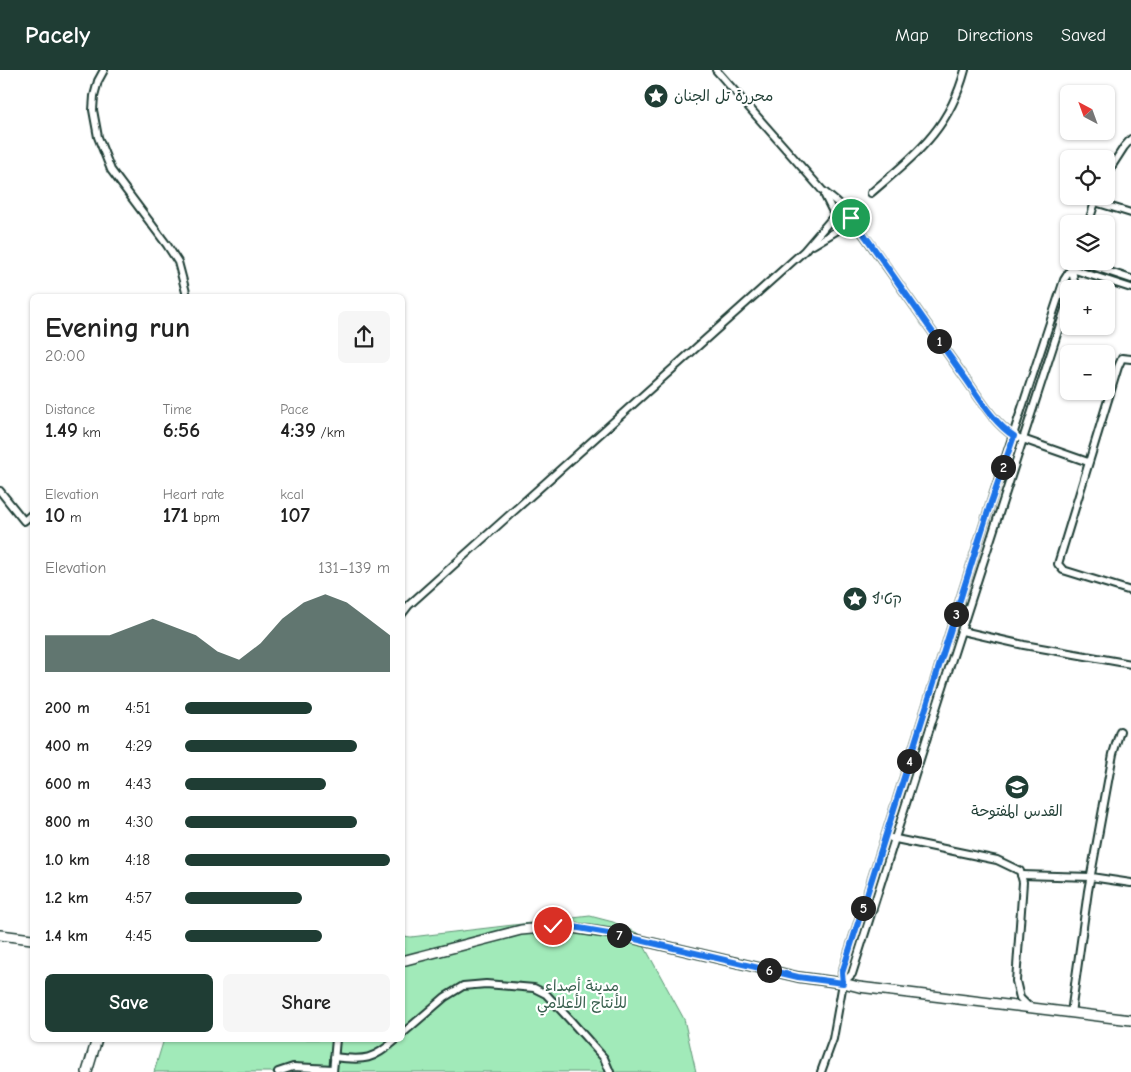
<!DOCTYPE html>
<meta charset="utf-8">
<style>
:root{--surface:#fff;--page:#f6f6f6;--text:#222;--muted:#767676;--accent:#1f3d34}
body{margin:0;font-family:"Comic Neue","Playpen Sans Arabic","Playpen Sans Hebrew",sans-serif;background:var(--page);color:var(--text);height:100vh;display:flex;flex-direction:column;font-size:19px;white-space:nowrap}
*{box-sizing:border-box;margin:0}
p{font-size:16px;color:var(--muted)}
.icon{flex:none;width:28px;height:28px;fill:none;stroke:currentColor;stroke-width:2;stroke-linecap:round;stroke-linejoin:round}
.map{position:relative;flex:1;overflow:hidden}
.side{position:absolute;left:30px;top:224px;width:375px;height:748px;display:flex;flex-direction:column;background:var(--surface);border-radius:8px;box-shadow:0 1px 4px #0004}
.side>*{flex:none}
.needle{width:32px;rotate:319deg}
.controls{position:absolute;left:1060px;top:15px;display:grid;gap:10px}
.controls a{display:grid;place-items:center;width:55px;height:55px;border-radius:8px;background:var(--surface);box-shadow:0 1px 4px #0004;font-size:25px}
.pin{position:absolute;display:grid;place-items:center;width:42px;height:42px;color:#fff;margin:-21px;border:2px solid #fff;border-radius:50%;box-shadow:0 1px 5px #0007}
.km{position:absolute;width:25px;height:25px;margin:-12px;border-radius:50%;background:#222;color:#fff;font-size:14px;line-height:25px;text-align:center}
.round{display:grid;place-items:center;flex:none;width:52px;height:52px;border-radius:8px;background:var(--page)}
.head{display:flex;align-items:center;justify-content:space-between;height:85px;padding:0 15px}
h1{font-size:28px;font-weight:700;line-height:38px}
.metrics{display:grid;grid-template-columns:repeat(3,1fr);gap:8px;height:85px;padding:5px 15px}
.metrics div{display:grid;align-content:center}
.metrics b{font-size:21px;font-weight:700}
.metrics small{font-size:14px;font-weight:400}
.metrics p{font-size:14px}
.chart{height:140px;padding:10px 15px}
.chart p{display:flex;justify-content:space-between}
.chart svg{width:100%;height:90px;margin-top:5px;fill:var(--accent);opacity:.7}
.cta{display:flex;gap:10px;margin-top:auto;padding:10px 15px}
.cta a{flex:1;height:58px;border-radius:8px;background:var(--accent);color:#fff;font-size:20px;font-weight:700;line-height:58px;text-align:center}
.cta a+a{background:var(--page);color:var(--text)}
ul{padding:0 15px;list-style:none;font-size:16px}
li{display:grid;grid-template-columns:80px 60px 1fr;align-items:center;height:38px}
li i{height:12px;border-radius:6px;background:var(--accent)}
header{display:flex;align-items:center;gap:30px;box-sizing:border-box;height:70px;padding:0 25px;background:var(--accent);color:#fff}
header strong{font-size:24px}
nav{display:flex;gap:28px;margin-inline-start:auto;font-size:18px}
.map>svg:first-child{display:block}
</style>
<header>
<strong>Pacely</strong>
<nav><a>Map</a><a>Directions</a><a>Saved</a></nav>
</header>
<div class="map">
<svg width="1131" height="1002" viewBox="0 0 1131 1002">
<rect width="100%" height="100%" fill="#fff"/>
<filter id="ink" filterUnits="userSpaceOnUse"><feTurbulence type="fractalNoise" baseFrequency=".02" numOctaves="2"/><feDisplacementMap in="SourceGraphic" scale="10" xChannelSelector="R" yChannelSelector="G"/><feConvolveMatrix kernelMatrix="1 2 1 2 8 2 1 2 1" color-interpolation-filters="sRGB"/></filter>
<g filter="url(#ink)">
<path fill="#a1eab9" stroke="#609476" d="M 590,846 L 613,852 L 637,863 L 684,949 L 696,1002 L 154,1002 L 164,969 L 402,969 L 403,866 L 411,867 Z"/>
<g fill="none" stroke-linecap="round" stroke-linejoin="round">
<defs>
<g id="minor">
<path d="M 104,0 L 98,11 L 94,26 L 93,40 L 98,67 L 111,100 L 167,175 L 178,192 L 187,226"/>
<path d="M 716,0 L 822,120 L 845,139"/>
<path d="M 1106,105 L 1124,77 L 1131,69"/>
<path d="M 871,123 C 916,84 949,60 965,0"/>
<path d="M 825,126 L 834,144"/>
<path d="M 1095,132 L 1131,143"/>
<circle cx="842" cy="148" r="9"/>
<path d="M 851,147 C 889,199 925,252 963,305 C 978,325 992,352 1014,366 L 1088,392"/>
<path d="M 1088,154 L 1097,126"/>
<path d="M 813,175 L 843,157"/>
<path d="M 1077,191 L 1131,209"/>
<path d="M 1072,199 L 1131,218"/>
<path d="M 1071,219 L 1074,211 L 1072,199"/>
<path d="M 1131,289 L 1122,288 L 1118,297 L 1058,494 L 1063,500 L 1131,521"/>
<path d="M 0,421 L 24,451 L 32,444"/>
<path d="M 402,544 L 409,535 L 804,181 L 834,146"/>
<path d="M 962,561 L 1024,575 L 1131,594"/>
<path d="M 891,768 L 997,790 L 1020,801 L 1023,812 L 1016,911 L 1020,928 L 1030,938"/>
<path d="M 1021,805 L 1091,807 L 1131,813"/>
<path d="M 843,913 L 852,904 L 941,623 L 1069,227"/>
<path d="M 1071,943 L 1088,821 L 1113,684 L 1120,661"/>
<path d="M 402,964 L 445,927 L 463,916 L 486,914 L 534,918 L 546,924 L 571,951 L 604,988 L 610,1002"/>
<path d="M 334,987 C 365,991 373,990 397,969"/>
<path d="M 278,1002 L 293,997 L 333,999"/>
<path d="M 333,1002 L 336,969"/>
<path d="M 821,1002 L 833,969 L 843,913 L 842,903 L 857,856 L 990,435 L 1064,210 L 1076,191"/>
</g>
<g id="major">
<path d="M 0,865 L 32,869"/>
<path d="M 402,891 L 521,860 L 553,857 L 565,857 L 614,864 L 798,907 L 843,913 L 859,917 L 1131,950"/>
<path d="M 87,1002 L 97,969"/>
</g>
</defs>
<use href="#minor" stroke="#1f3d34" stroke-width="10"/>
<use href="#major" stroke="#1f3d34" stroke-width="12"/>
<use href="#minor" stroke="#fff" stroke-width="6"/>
<use href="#major" stroke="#fff" stroke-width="9"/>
</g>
</g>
<g fill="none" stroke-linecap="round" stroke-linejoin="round" filter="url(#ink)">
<defs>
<path id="route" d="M 553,856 L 573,857 L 614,864 L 798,907 L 843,913 L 842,903 L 857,856 L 990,435 L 1014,366 C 992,352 978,325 963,305 C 925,252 889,199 851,146 L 851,148"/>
</defs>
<use href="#route" stroke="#fff" stroke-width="10"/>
<use href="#route" stroke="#1a73e8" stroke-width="6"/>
</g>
<defs>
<symbol id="sight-disc" viewBox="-11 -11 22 22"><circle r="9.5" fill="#1f3d34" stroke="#fff"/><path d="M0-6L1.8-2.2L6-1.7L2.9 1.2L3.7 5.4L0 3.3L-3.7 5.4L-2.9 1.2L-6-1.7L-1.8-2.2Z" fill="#fff"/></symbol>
<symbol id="school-disc" viewBox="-11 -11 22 22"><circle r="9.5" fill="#1f3d34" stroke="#fff"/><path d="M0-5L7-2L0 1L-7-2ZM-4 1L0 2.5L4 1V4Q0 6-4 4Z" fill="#fff"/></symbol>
</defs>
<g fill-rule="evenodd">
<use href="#sight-disc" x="642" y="12" width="28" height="28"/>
<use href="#sight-disc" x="841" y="515" width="28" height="28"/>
<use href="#school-disc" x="1003" y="703" width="28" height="28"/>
</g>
<g text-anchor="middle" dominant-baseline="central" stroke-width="4.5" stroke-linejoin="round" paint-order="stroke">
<g font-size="15" fill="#1f3d34" stroke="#fff" text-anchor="start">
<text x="674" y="26">محررة تل الجنان</text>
<text x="872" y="529">קטיף</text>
<text x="1017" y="741" text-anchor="middle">القدس المفتوحة</text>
</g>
<g font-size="15" fill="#39604f" stroke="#fff">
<text x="582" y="916">مدينة أصداء<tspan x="582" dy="17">للأنتاج الأعلامي</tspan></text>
</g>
</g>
</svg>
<div class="controls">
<a><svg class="needle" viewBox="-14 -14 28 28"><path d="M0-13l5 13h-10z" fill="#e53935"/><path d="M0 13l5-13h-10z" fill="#767676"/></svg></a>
<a><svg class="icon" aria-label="locate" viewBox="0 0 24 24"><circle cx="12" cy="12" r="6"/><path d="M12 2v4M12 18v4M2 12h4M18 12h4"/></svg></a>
<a><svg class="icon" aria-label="layers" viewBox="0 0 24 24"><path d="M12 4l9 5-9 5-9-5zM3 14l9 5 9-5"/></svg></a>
<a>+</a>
<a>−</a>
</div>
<div class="pin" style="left:851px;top:148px;background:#1e9e55"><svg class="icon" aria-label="arrive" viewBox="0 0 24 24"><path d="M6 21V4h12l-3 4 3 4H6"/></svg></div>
<div class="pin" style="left:553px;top:856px;background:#d93025"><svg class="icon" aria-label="check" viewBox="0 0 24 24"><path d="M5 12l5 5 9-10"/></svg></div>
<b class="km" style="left:939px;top:271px">1</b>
<b class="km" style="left:1003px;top:397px">2</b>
<b class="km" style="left:956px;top:544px">3</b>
<b class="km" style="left:909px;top:691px">4</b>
<b class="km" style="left:863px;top:838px">5</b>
<b class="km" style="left:769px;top:900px">6</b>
<b class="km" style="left:619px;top:865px">7</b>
<section class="side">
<div class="head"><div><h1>Evening run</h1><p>20:00</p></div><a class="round"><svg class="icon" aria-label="share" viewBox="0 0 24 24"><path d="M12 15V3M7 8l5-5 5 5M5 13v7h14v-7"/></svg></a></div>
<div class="metrics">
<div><p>Distance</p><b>1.49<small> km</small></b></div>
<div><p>Time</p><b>6:56</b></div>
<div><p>Pace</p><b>4:39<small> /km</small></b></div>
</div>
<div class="metrics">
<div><p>Elevation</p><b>10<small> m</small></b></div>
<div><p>Heart rate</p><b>171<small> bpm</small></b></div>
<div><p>kcal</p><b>107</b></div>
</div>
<div class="chart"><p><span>Elevation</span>131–139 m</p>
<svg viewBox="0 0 160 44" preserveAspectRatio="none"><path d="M0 44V26L10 26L20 26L30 26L40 22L50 18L60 22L70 26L80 34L90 38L100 30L110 18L120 10L130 6L140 10L150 18L160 26V44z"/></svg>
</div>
<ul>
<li><b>200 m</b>4:51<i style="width:62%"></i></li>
<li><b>400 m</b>4:29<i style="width:84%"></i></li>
<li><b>600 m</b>4:43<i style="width:69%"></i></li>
<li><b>800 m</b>4:30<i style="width:84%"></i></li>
<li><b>1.0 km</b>4:18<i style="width:100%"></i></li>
<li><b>1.2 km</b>4:57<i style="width:57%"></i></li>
<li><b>1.4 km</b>4:45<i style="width:67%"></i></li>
</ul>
<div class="cta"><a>Save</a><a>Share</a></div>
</section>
</div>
